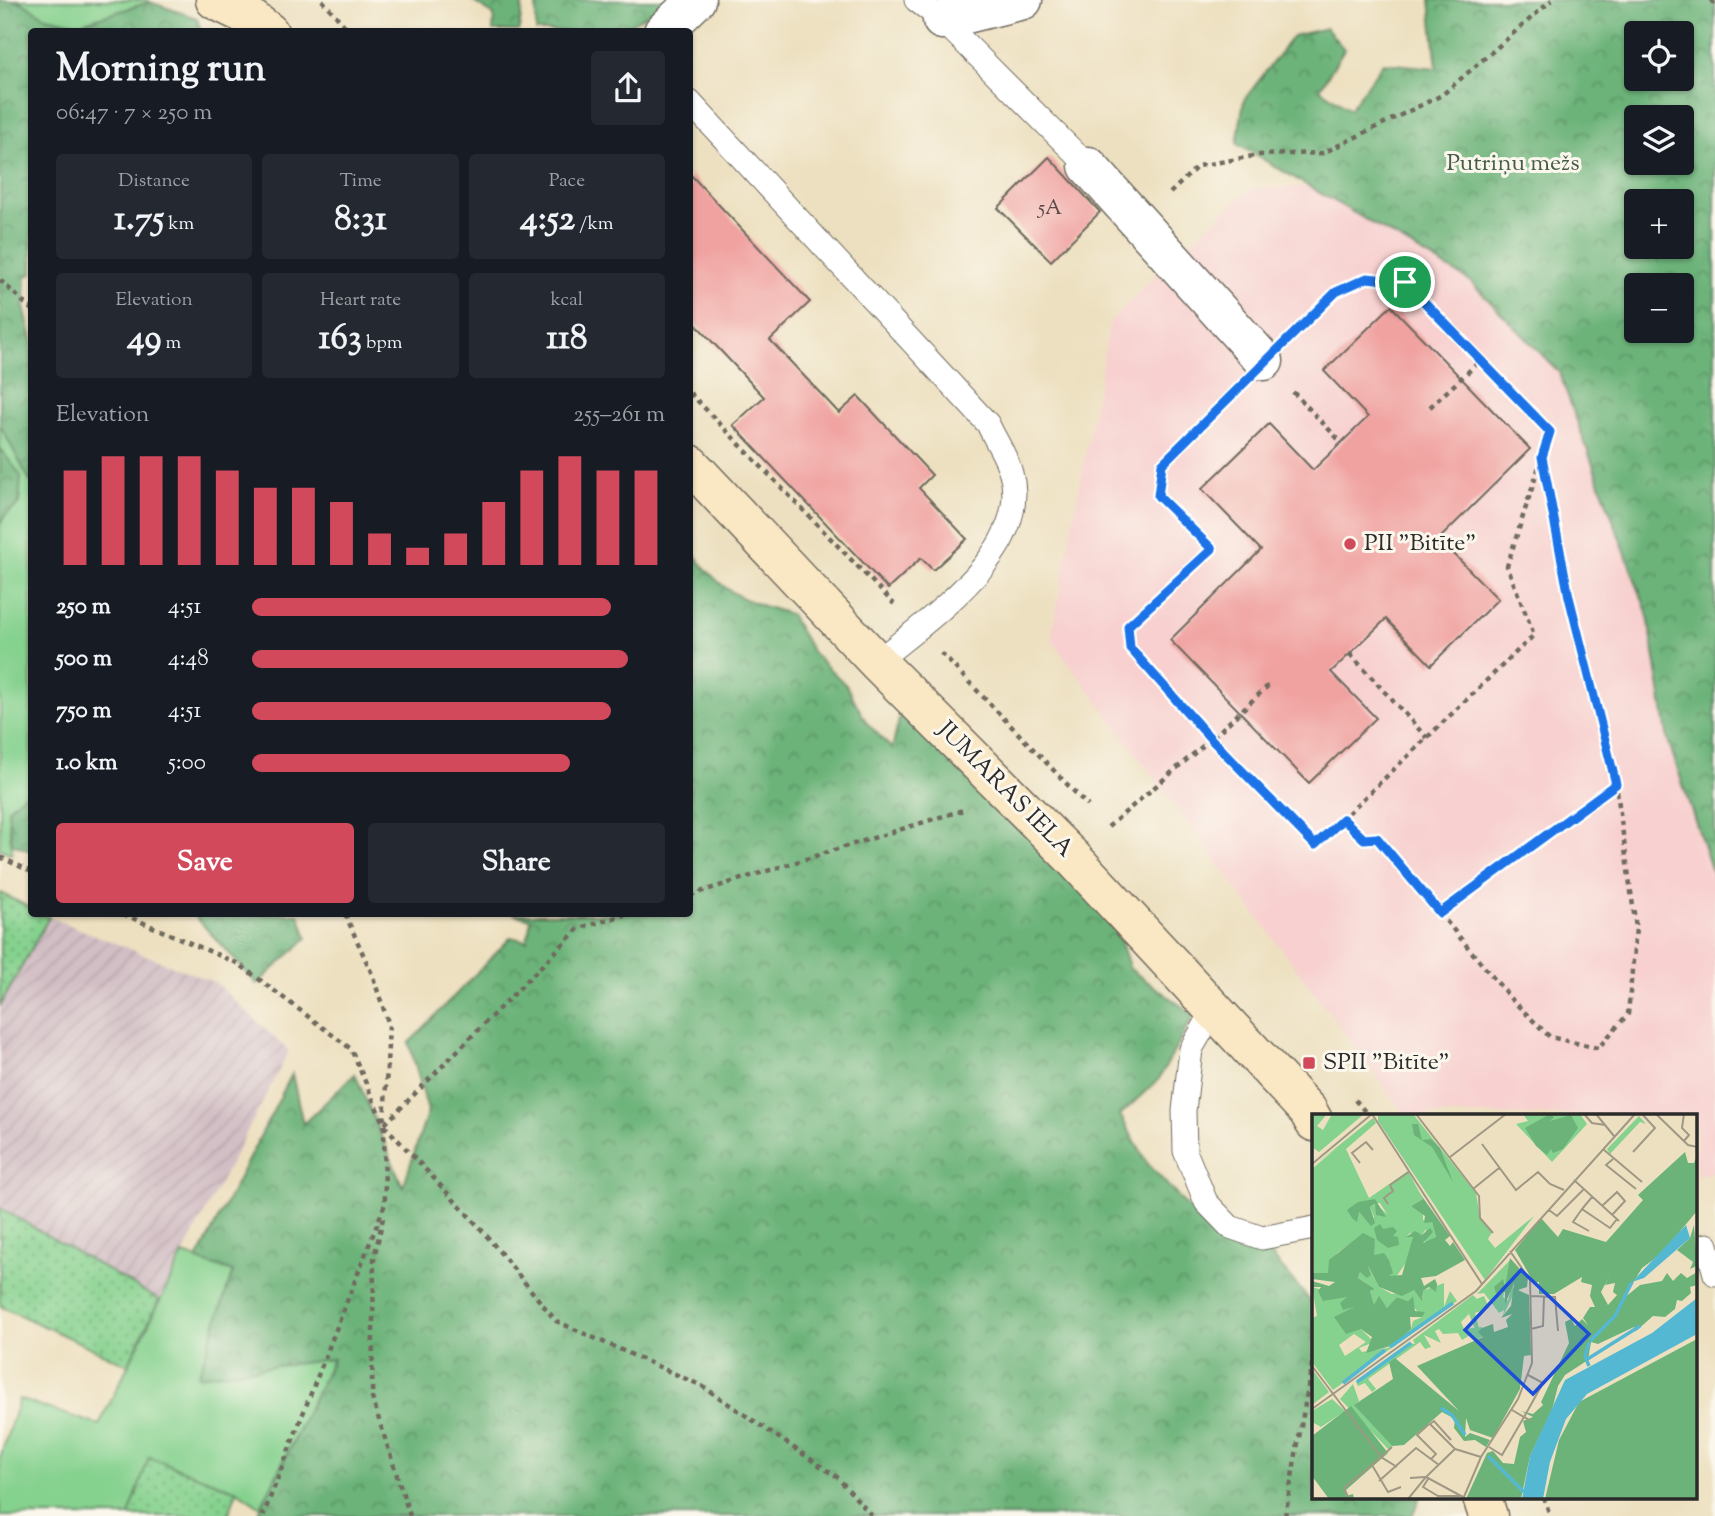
<!DOCTYPE html>
<meta charset="utf-8">
<style>
:root{--surface:#171b24;--page:#242831;--text:#f1f3f6;--muted:#9ea1a6;--accent:#d1495b}
body{margin:0;font-family:"Sorts Mill Goudy",serif;background:var(--page);color:var(--text);height:100vh;display:flex;flex-direction:column;font-size:26px;white-space:nowrap}
*{box-sizing:border-box;margin:0}
p{font-size:23px;color:var(--muted)}
.icon{flex:none;width:38px;height:38px;fill:none;stroke:currentColor;stroke-width:2;stroke-linecap:round;stroke-linejoin:round}
.map{position:relative;flex:1;overflow:hidden}
.side{position:absolute;left:28px;top:28px;width:665px;height:889px;display:flex;flex-direction:column;background:var(--surface);border-radius:7px;box-shadow:0 2px 5px #0004}
.side>*{flex:none}
.controls{position:absolute;left:1624px;top:21px;display:grid;gap:14px}
.controls a{display:grid;place-items:center;width:70px;height:70px;border-radius:7px;background:var(--surface);box-shadow:0 2px 5px #0004;font-size:35px}
.pin{position:absolute;display:grid;place-items:center;width:60px;height:60px;color:#fff;margin:-30px;border:4px solid #fff;border-radius:50%;box-shadow:0 2px 7px #0007}
.round{display:grid;place-items:center;flex:none;width:74px;height:74px;border-radius:7px;background:var(--page)}
.headline{display:flex;align-items:center;justify-content:space-between;height:119px;padding:0 28px}
h1{font-size:38px;font-weight:700;line-height:52px}
.figures{display:grid;grid-template-columns:repeat(3,1fr);gap:10px;height:119px;padding:7px 28px}
.figures div{display:grid;align-content:center;border-radius:7px;background:var(--page);text-align:center}
.figures b{font-size:35px;font-weight:700}
.figures small{font-size:19px;font-weight:400}
.figures p{font-size:19px}
.chart{height:196px;padding:14px 28px}
.chart p{display:flex;justify-content:space-between}
.chart svg{width:100%;height:126px;margin-top:7px;stroke:var(--accent);stroke-width:6}
.button{display:flex;gap:14px;margin-top:auto;padding:14px 28px}
.button a{flex:1;height:80px;border-radius:7px;background:var(--accent);color:#fff;font-size:28px;font-weight:700;line-height:80px;text-align:center}
.button a+a{background:var(--page);color:var(--text)}
ul{padding:0 28px;list-style:none;font-size:23px}
li{display:grid;grid-template-columns:112px 84px 1fr;align-items:center;height:52px}
li i{height:18px;border-radius:9px;background:var(--accent)}
.map>svg:first-child{display:block}
</style>
<div class="map">
<svg width="1715" height="1516" viewBox="0 0 1715 1516">
<defs>
<pattern id="industrial-furrows" width="10" height="10" patternUnits="userSpaceOnUse" patternTransform="scale(1.75)"><rect width="10" height="10" fill="#d2bec5"/><path d="M-1 1l2-2M0 10L10 0M9 11l2-2" fill="none" stroke="#b4a3a9"/></pattern>
<pattern id="forest-crowns" width="20" height="18" patternUnits="userSpaceOnUse" patternTransform="scale(1.75)"><rect width="20" height="18" fill="#6cb379"/><path d="M2 6a3 3 0 1 1 6 0M12 15a3 3 0 1 1 6 0" fill="none" stroke="#599263"/></pattern>
<pattern id="park-dots" width="8" height="8" patternUnits="userSpaceOnUse" patternTransform="scale(1.75)"><rect width="8" height="8" fill="#85d18e"/><path d="M2 2h.1M6 6h.1" fill="none" stroke="#6daa74" stroke-width="1.8" stroke-linecap="round"/></pattern>
</defs>
<rect width="100%" height="100%" fill="#fbf7ec"/>
<filter id="ink" filterUnits="userSpaceOnUse"><feTurbulence type="fractalNoise" baseFrequency=".0143" numOctaves="2"/><feDisplacementMap in="SourceGraphic" scale="14" xChannelSelector="R" yChannelSelector="G"/><feConvolveMatrix kernelMatrix="1 2 1 2 8 2 1 2 1" color-interpolation-filters="sRGB"/></filter>
<filter id="wash" filterUnits="userSpaceOnUse"><feTurbulence type="fractalNoise" baseFrequency=".00686" numOctaves="4" result="noise"/><feDisplacementMap in="SourceGraphic" scale="28" xChannelSelector="R" yChannelSelector="G"/><feGaussianBlur stdDeviation="1.57" result="paint"/><feColorMatrix in="noise" values="0 0 0 0 0 0 0 0 0 0 0 0 0 0 0 0 0 1.4 0 .05"/><feComposite in="paint" operator="in"/></filter>
<g filter="url(#wash)">
<rect width="100%" height="100%" fill="#ede0c0"/>
<path fill="#f7d0cf" d="M 1364,183 L 1636,331 L 1715,686 L 1715,1171 L 1696,1177 L 1696,1115 L 1405,1115 L 1051,639 L 1110,322 L 1171,259 L 1249,189 Z"/>
<path fill="url(#industrial-furrows)" d="M 49,917 L 216,983 L 289,1051 L 159,1300 L 0,1208 L 0,1006 Z"/>
<g fill="#85d18e" stroke="#587e5c" stroke-width="2">
<path d="M 14,0 L 146,0 L 150,2 L 78,24 L 46,17 Z"/>
<path d="M 0,425 L 32,455 L 31,788 L 8,809 L 12,854 L 0,849 Z"/>
<path d="M 183,1254 L 233,1271 L 199,1375 L 333,1358 L 261,1507 L 237,1491 L 150,1457 L 129,1516 L 0,1516 L 0,1458 L 19,1399 L 99,1425 Z"/>
</g>
<g fill="url(#forest-crowns)" stroke="#4c6f52" stroke-width="2" fill-rule="evenodd">
<path d="M 0,0 L 21,2 L 46,17 L 78,24 L 150,2 L 197,18 L 201,31 L 32,32 L 32,274 L 26,276 L 25,311 L 32,339 L 31,483 L 0,425 Z"/>
<path d="M 471,0 L 523,0 L 519,31 L 493,31 L 494,15 Z"/>
<path d="M 536,0 L 672,0 L 617,32 L 536,31 Z"/>
<path d="M 1430,0 L 1715,0 L 1715,880 L 1668,740 L 1648,615 L 1559,372 L 1470,281 L 1237,144 L 1244,100 L 1293,36 L 1326,28 L 1344,49 L 1320,89 L 1350,109 L 1383,63 L 1437,68 ZM 1682,33 L 1682,79 L 1636,79 L 1636,33 ZM 1682,117 L 1682,163 L 1636,163 L 1636,117 ZM 1682,201 L 1682,247 L 1636,247 L 1636,201 ZM 1682,285 L 1682,331 L 1636,331 L 1636,285 Z"/>
<path d="M 0,448 L 21,476 L 19,504 L 4,517 L 0,525 Z"/>
<path d="M 690,549 C 722,593 738,599 790,614 L 813,653 L 846,685 L 867,723 L 892,749 L 901,711 L 934,732 L 959,772 L 1031,814 L 1042,855 L 1084,862 L 1118,934 L 1130,969 L 1194,1015 L 1159,1079 L 1120,1115 L 1147,1163 L 1215,1237 L 1271,1255 L 1314,1305 L 1314,1497 L 1420,1497 L 1412,1516 L 257,1516 L 333,1359 L 198,1376 L 233,1272 L 197,1260 L 292,1074 L 303,1124 L 355,1074 L 403,1187 L 428,1111 L 409,1043 L 511,937 L 527,941 L 531,919 L 513,914 L 690,914 Z"/>
<path d="M 31,788 L 31,851 L 12,844 L 8,809 Z"/>
<path d="M 193,914 L 299,914 L 307,938 L 257,984 Z"/>
</g>
<g fill="url(#park-dots)" stroke="#587e5c" stroke-width="2">
<path d="M 0,893 L 31,908 L 32,914 L 49,917 L 0,1006 Z"/>
<path d="M 0,1208 L 159,1300 L 128,1365 L 0,1306 Z"/>
<path d="M 149,1457 L 237,1491 L 228,1516 L 129,1516 Z"/>
</g>
<g id="blocks">
<g fill="#f0a2a0">
<path d="M 1049,157 L 1100,212 L 1051,261 L 998,208 Z"/>
<path d="M 690,174 L 810,302 L 770,340 L 839,413 L 858,396 L 932,475 L 919,488 L 967,539 L 933,570 L 921,558 L 888,589 L 733,425 L 764,397 L 690,318 Z"/>
<path d="M 1391,306 L 1530,449 L 1439,539 L 1498,599 L 1431,665 L 1386,619 L 1331,672 L 1376,718 L 1309,783 L 1170,640 L 1261,550 L 1202,489 L 1269,424 L 1313,470 L 1368,417 L 1324,371 Z"/>
</g>
</g>
</g>
<g filter="url(#ink)">
<use href="#blocks" fill-opacity="0" stroke="#6f6a5f" stroke-width="2"/>
<g fill="none" stroke-linecap="round" stroke-linejoin="round">
<defs>
<g id="lane">
<path d="M 916,0 L 942,20 L 1088,166"/>
<path d="M 690,102 L 988,424 C 995,440 1007,457 1011,473 C 1033,551 928,618 877,662"/>
<path d="M 1214,1010 L 1191,1049 L 1184,1111 L 1185,1151 L 1206,1202 L 1230,1227 L 1262,1238 L 1314,1228"/>
<path d="M 1696,1248 L 1707,1245 L 1715,1274"/>
</g>
<g id="street">
<path d="M 942,20 L 1023,0"/>
<path d="M 663,32 L 696,0"/>
<path d="M 1088,166 L 1264,361"/>
</g>
<g id="secondary">
<path d="M 215,0 L 248,16 L 269,32"/>
<path d="M 690,464 L 877,662 L 1072,857 L 1308,1111 L 1314,1122"/>
<path d="M 1482,1497 L 1488,1516"/>
</g>
</defs>
<use href="#lane" stroke="#6f6a5f" stroke-width="25"/>
<use href="#street" stroke="#6f6a5f" stroke-width="41"/>
<use href="#secondary" stroke="#6f6a5f" stroke-width="41"/>
<g stroke="#6f6a5f" stroke-width="4.5" stroke-dasharray="5 5" stroke-linecap="butt">
<path d="M 322,0 L 350,32"/>
<path d="M 1712,0 L 1715,8"/>
<path d="M 1170,193 L 1198,166 L 1259,155 L 1323,153 L 1442,95 L 1552,0"/>
<path d="M 0,280 L 32,310"/>
<path d="M 1233,392 L 1162,464 L 1158,496 L 1212,549 L 1128,626 L 1130,648 L 1211,739 L 1271,683"/>
<path d="M 1293,392 L 1342,443"/>
<path d="M 690,393 L 894,604"/>
<path d="M 1430,407 L 1481,360"/>
<path d="M 941,653 L 1088,806"/>
<path d="M 1350,654 L 1427,738"/>
<path d="M 1343,819 L 1364,839 L 1377,838 L 1511,999 L 1550,1037 L 1598,1048 L 1628,1014 L 1636,928 L 1616,784 L 1569,597 L 1542,459"/>
<path d="M 1108,827 L 1211,739 L 1315,845 L 1534,635 L 1507,566 L 1550,432 L 1405,282 L 1367,278 L 1336,292 L 1294,332"/>
<path d="M 0,857 L 32,872"/>
<path d="M 690,895 L 963,810"/>
<path d="M 1440,913 L 1616,784"/>
<path d="M 123,914 L 239,964 L 351,1049 L 384,1125 L 385,1204 L 263,1516"/>
<path d="M 345,914 L 372,974 L 389,1025 L 384,1125 L 481,1229 L 556,1321 L 702,1386 L 837,1477 L 872,1516"/>
<path d="M 1355,1100 L 1368,1115"/>
<path d="M 385,1124 L 579,928 L 628,914"/>
<path d="M 383,1218 L 374,1258 L 372,1398 L 410,1516"/>
<path d="M 1544,1497 L 1550,1516"/>
<path d="M 1285,1516 L 1314,1353"/>
</g>
<use href="#lane" stroke="#fff" stroke-width="23"/>
<use href="#street" stroke="#fff" stroke-width="38"/>
<use href="#secondary" stroke="#fae7c3" stroke-width="38"/>
</g>
</g>
<g fill="none" stroke-linecap="round" stroke-linejoin="round" filter="url(#ink)">
<defs>
<path id="route" d="M 1367,278 L 1405,282 L 1550,432 L 1542,457 L 1569,597 L 1616,784 L 1440,913 L 1377,838 L 1364,839 L 1343,819 L 1315,845 L 1211,739 L 1130,648 L 1128,626 L 1212,549 L 1158,496 L 1162,464 L 1336,292 Z"/>
</defs>
<use href="#route" stroke="#fff" stroke-width="14"/>
<use href="#route" stroke="#1a73e8" stroke-width="9"/>
</g>
<g fill="#d1495b" stroke="#fbf7ec" stroke-width="2.5">
<circle cx="1350" cy="544" r="7"/>
<rect x="1302" y="1056" width="14" height="14" rx="3.5"/>
</g>
<g text-anchor="middle" dominant-baseline="central" stroke-width="6" stroke-linejoin="round" paint-order="stroke">
<g font-size="21" fill="#5c4948">
<text x="1050" y="209">5A</text>
</g>
<g font-size="24" fill="#465d49" stroke="#fbf7ec">
<text x="1513" y="164">Putriņu mežs</text>
</g>
<g font-size="24" fill="#2b2b2b" stroke="#fbf7ec" text-anchor="start">
<text x="1364" y="544">PII "Bitīte"</text>
<text x="1323" y="1063">SPII "Bitīte"</text>
</g>
<g font-size="24" fill="#2b2b2b" stroke="#fbf7ec">
<text transform="translate(1005 790) rotate(45)">JUMARAS IELA</text>
</g>
</g>
<g transform="translate(1312 1114)">
<rect width="385" height="385" fill="#ede0c0"/>
<path d="M 0,0 L 15,0 L 5,12 L 11,16 L 20,0 L 52,0 L 7,38 L 0,33 ZM 66,0 L 101,0 L 164,79 L 168,104 L 180,118 L 176,125 L 183,134 L 222,102 L 173,166 L 66,7 ZM 211,0 L 268,0 L 275,10 L 240,48 L 204,10 L 216,7 ZM 327,2 L 334,10 L 328,8 L 298,40 L 295,35 ZM 61,4 L 64,9 L 34,35 L 57,84 L 96,57 L 111,85 L 99,92 L 111,99 L 111,106 L 120,108 L 124,123 L 113,130 L 114,115 L 110,121 L 98,119 L 95,122 L 101,123 L 98,143 L 84,163 L 75,162 L 77,146 L 70,140 L 60,142 L 63,125 L 50,121 L 25,139 L 16,159 L 2,161 L 0,55 L 26,33 L 0,53 ZM 46,88 L 68,89 L 75,100 L 64,90 L 58,93 L 62,103 L 59,111 L 46,97 ZM 199,145 L 191,183 L 196,187 L 200,168 L 202,179 L 191,202 L 192,196 L 187,199 L 172,179 L 165,180 ZM 55,151 L 67,173 L 80,180 L 102,176 L 111,184 L 110,177 L 132,169 L 132,193 L 138,177 L 145,187 L 21,276 L 0,248 L 0,204 L 5,202 L 0,173 L 35,183 L 43,196 L 39,216 L 49,215 L 62,228 L 47,234 L 50,238 L 76,234 L 99,215 L 101,207 L 110,203 L 101,192 L 101,182 L 96,187 L 85,183 L 76,194 L 69,189 L 62,192 L 58,177 L 63,175 L 46,164 L 48,158 L 58,159 ZM 42,220 L 54,228 L 33,242 L 27,231 ZM 161,181 L 165,185 L 154,190 L 157,200 L 149,208 L 152,215 L 170,213 L 172,222 L 163,226 L 160,220 L 150,226 L 146,219 L 131,220 L 127,215 L 123,217 L 129,229 L 112,221 L 119,233 L 113,235 L 108,228 L 56,265 L 64,275 L 60,278 L 53,269 L 46,272 L 44,268 L 97,229 L 103,230 L 101,226 ZM 0,255 L 17,278 L 0,291 ZM 41,270 L 47,287 L 43,291 L 80,332 L 77,336 L 28,285 ZM 20,285 L 33,297 L 9,313 L 0,308 L 0,297 Z" fill="#85d18e" fill-rule="evenodd"/>
<path d="M 238,0 L 242,3 L 238,7 L 259,1 L 266,14 L 251,35 L 241,39 L 239,35 L 235,41 L 224,32 L 213,14 ZM 100,10 L 106,10 L 110,26 L 119,25 L 128,34 L 141,68 L 120,33 L 102,21 ZM 373,38 L 376,49 L 382,49 L 385,41 L 385,97 L 349,140 L 330,154 L 312,184 L 328,171 L 350,167 L 355,159 L 361,167 L 369,159 L 375,164 L 385,158 L 385,171 L 378,173 L 379,179 L 370,187 L 365,186 L 363,195 L 353,203 L 341,202 L 324,217 L 322,213 L 286,230 L 279,228 L 276,246 L 253,261 L 246,272 L 240,296 L 218,342 L 209,385 L 154,385 L 175,339 L 181,337 L 191,349 L 202,350 L 208,323 L 214,318 L 211,307 L 221,303 L 209,297 L 221,300 L 231,291 L 229,288 L 257,229 L 253,208 L 259,205 L 263,212 L 270,205 L 276,211 L 271,204 L 278,193 L 283,193 L 278,182 L 280,171 L 269,168 L 270,163 L 242,180 L 227,180 L 227,168 L 222,169 L 203,136 L 229,104 L 246,123 L 251,115 L 294,128 L 331,86 L 326,81 ZM 298,161 L 293,171 L 303,169 L 301,178 L 305,181 L 296,191 L 289,178 ZM 107,78 L 138,122 L 133,126 L 138,132 L 141,128 L 153,146 L 124,162 L 109,164 L 112,172 L 123,165 L 125,170 L 124,178 L 117,173 L 111,177 L 110,187 L 102,176 L 90,182 L 67,173 L 56,152 L 59,161 L 55,164 L 48,158 L 46,164 L 63,175 L 58,177 L 62,191 L 67,182 L 75,194 L 85,183 L 96,187 L 101,182 L 103,197 L 113,198 L 110,203 L 98,203 L 99,215 L 82,231 L 54,239 L 60,223 L 49,215 L 34,220 L 22,203 L 42,193 L 31,196 L 28,189 L 35,183 L 11,187 L 6,177 L 9,173 L 0,173 L 0,167 L 17,172 L 23,168 L 0,165 L 0,159 L 16,159 L 17,146 L 51,119 L 63,125 L 62,141 L 72,139 L 77,146 L 81,159 L 77,162 L 90,161 L 101,123 L 94,123 L 103,117 L 110,121 L 118,114 L 121,118 L 111,129 L 124,123 L 120,108 L 112,109 L 113,102 L 99,92 L 111,85 ZM 63,85 L 74,103 L 64,101 L 63,90 L 58,93 L 63,109 L 59,112 L 47,98 L 45,108 L 40,104 L 35,96 L 46,88 ZM 68,110 L 71,115 L 81,113 L 85,117 L 81,122 L 86,123 L 87,131 L 76,134 L 65,126 L 62,114 ZM 382,111 L 385,152 L 378,155 L 381,148 L 365,136 L 378,124 ZM 198,144 L 216,164 L 215,173 L 206,176 L 217,181 L 219,241 L 212,242 L 208,275 L 181,324 L 158,316 L 154,304 L 153,323 L 158,319 L 178,326 L 174,333 L 163,326 L 152,327 L 142,314 L 143,305 L 130,298 L 92,331 L 80,332 L 42,291 L 81,265 L 77,248 L 83,244 L 147,297 L 105,252 L 171,223 L 166,218 L 170,214 L 181,210 L 182,218 L 196,213 L 194,206 L 200,200 L 189,204 L 199,192 L 202,169 L 193,190 L 193,178 L 184,179 L 182,173 L 191,165 L 193,173 ZM 385,225 L 385,385 L 233,385 L 247,326 L 267,288 ZM 39,292 L 76,339 L 34,376 L 34,382 L 41,380 L 42,385 L 17,385 L 0,362 L 0,322 Z" fill="#6cb379" fill-rule="evenodd"/>
<path d="M 172,182 L 177,194 L 163,199 L 167,214 L 163,215 L 153,190 Z" fill="#85d18e"/>
<path d="M 374,111 L 378,124 L 332,164 L 320,168 ZM 385,184 L 385,220 L 275,280 L 254,305 L 238,348 L 231,385 L 210,385 L 218,342 L 253,266 L 340,219 Z" fill="#55b8d3"/>
<path fill="none" stroke="#55b8d3" stroke-width="3.5" d="M 278,227 L 303,202 L 320,168M 78,233 L 141,189M 274,246 L 328,212M 277,252 L 273,242 L 277,228M 45,268 L 99,229M 31,269 L 73,236M 129,294 L 140,301 L 153,321M 176,342 L 212,378"/>
<path fill="none" stroke="#9f9884" stroke-width="2" d="M 60,0 L 170,170M 104,0 L 167,82 L 168,104 L 181,119M 272,0 L 280,9 L 293,11M 284,0 L 302,22M 344,0 L 376,31 L 385,33M 372,0 L 370,14 L 377,21 L 372,27M 170,30 L 204,76 L 226,58 L 238,70 L 252,76M 291,35 L 330,68M 321,38 L 343,14 L 330,0M 138,43 L 194,0M 301,45 L 294,51 L 324,75M 48,49 L 40,39 L 54,28 L 61,36M 0,50 L 60,0M 262,66 L 307,107M 161,75 L 187,54M 280,83 L 270,95 L 298,114 L 305,105M 76,90 L 72,84 L 81,77 L 78,71 L 98,57M 290,92 L 305,78 L 313,87 L 300,101M 270,95 L 261,108 L 277,117M 237,96 L 245,102 L 272,75M 219,182 L 243,183 L 246,217M 219,215 L 231,212 L 232,182M 0,252 L 69,343 L 32,374 L 37,385M 0,295 L 164,177 L 323,0M 200,296 L 212,303 L 231,269 L 216,261M 117,310 L 105,321 L 124,340 L 119,345M 139,326 L 122,307 L 118,310 L 143,335M 80,333 L 69,343 L 85,353M 177,333 L 190,341 L 212,303 L 219,307M 60,351 L 76,378 L 89,373M 116,365 L 111,373 L 126,382 L 149,382M 67,367 L 104,334 L 127,351M 151,383 L 114,363 L 143,335 L 169,343M 96,385 L 114,363 L 98,364M 151,385 L 169,343 L 206,285 L 220,249 L 218,166 L 198,137"/>
<path fill="#1d4ed8" fill-opacity="0.15" stroke="#1d4ed8" stroke-width="3.5" d="M 209,156 L 277,220 L 221,280 L 153,216 Z"/>
<rect width="385" height="385" fill="none" stroke="#2b2b2b" stroke-width="3.5"/>
</g>
</svg>
<div class="controls">
<a><svg class="icon" aria-label="locate" viewBox="0 0 24 24"><circle cx="12" cy="12" r="6"/><path d="M12 2v4M12 18v4M2 12h4M18 12h4"/></svg></a>
<a><svg class="icon" aria-label="layers" viewBox="0 0 24 24"><path d="M12 4l9 5-9 5-9-5zM3 14l9 5 9-5"/></svg></a>
<a>+</a>
<a>−</a>
</div>
<div class="pin" style="left:1405px;top:282px;background:#1e9e55"><svg class="icon" aria-label="arrive" viewBox="0 0 24 24"><path d="M6 21V4h12l-3 4 3 4H6"/></svg></div>
<section class="side">
<div class="headline"><div><h1>Morning run</h1><p>06:47 · 7 × 250 m</p></div><a class="round"><svg class="icon" aria-label="share" viewBox="0 0 24 24"><path d="M12 15V3M7 8l5-5 5 5M5 13v7h14v-7"/></svg></a></div>
<div class="figures">
<div><p>Distance</p><b>1.75<small> km</small></b></div>
<div><p>Time</p><b>8:31</b></div>
<div><p>Pace</p><b>4:52<small> /km</small></b></div>
</div>
<div class="figures">
<div><p>Elevation</p><b>49<small> m</small></b></div>
<div><p>Heart rate</p><b>163<small> bpm</small></b></div>
<div><p>kcal</p><b>118</b></div>
</div>
<div class="chart"><p><span>Elevation</span>255–261 m</p>
<svg viewBox="0 0 160 44" preserveAspectRatio="none"><path d="M5 44V11M15 44V6M25 44V6M35 44V6M45 44V11M55 44V17M65 44V17M75 44V22M85 44V33M95 44V38M105 44V33M115 44V22M125 44V11M135 44V6M145 44V11M155 44V11"/></svg>
</div>
<ul>
<li><b>250 m</b>4:51<i style="width:87%"></i></li>
<li><b>500 m</b>4:48<i style="width:91%"></i></li>
<li><b>750 m</b>4:51<i style="width:87%"></i></li>
<li><b>1.0 km</b>5:00<i style="width:77%"></i></li>
</ul>
<div class="button"><a>Save</a><a>Share</a></div>
</section>
</div>
